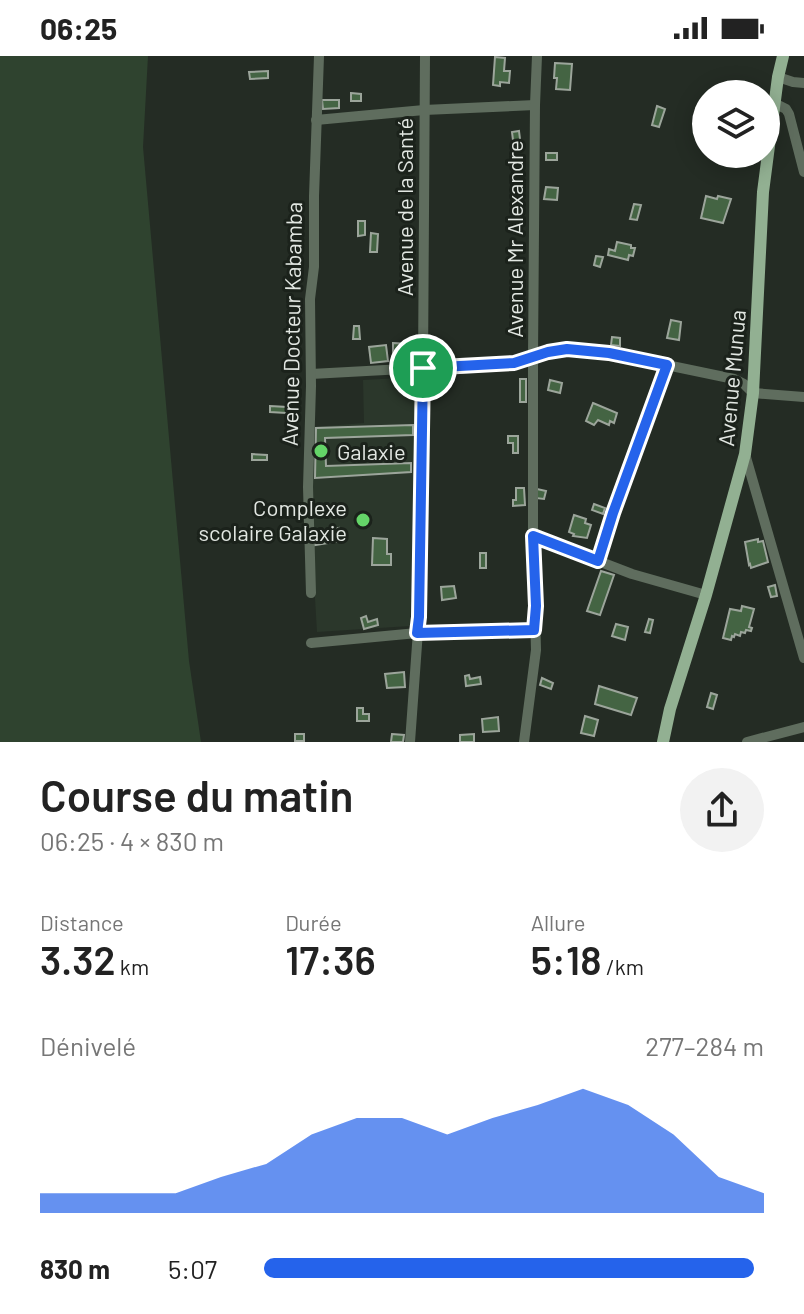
<!DOCTYPE html>
<html lang="fr">
<meta charset="utf-8">
<style>
:root{--surface:#fff;--page:#f2f2f2;--text:#222;--muted:#767676;--accent:#2563eb}
body{margin:0;font-family:Barlow,sans-serif;background:var(--page);color:var(--text);height:100vh;display:flex;flex-direction:column;font-size:30px;white-space:nowrap}
*{box-sizing:border-box;margin:0}
p{font-size:26px;color:var(--muted)}
.icon{flex:none;width:44px;height:44px;fill:none;stroke:currentColor;stroke-width:2;stroke-linecap:round;stroke-linejoin:round}
.map{position:relative;height:686px;overflow:hidden}
.details{display:flex;flex-direction:column;background:var(--surface);flex:1}
.details>*{flex:none}
.tools{position:absolute;left:692px;top:24px;display:grid;gap:16px}
.tools a{display:grid;place-items:center;width:88px;height:88px;border-radius:50%;background:var(--surface);box-shadow:0 4px 20px #0003;font-size:40px}
.pin{position:absolute;display:grid;place-items:center;width:68px;height:68px;color:#fff;margin:-34px;border:4px solid #fff;border-radius:50%;box-shadow:0 2px 8px #0007}
.round{display:grid;place-items:center;flex:none;width:84px;height:84px;border-radius:42px;background:var(--page)}
.headline{display:flex;align-items:center;justify-content:space-between;height:136px;padding:0 40px}
h1{font-size:44px;font-weight:600;line-height:60px}
.metrics{display:grid;grid-template-columns:repeat(3,1fr);gap:12px;height:136px;padding:8px 40px}
.metrics div{display:grid;align-content:center}
.metrics b{font-size:40px;font-weight:600}
.metrics small{font-size:22px;font-weight:400}
.metrics p{font-size:22px}
.chart{height:224px;padding:16px 40px}
.chart p{display:flex;justify-content:space-between}
.chart svg{width:100%;height:144px;margin-top:8px;fill:var(--accent);opacity:.7}
ul{padding:0 40px;list-style:none;font-size:26px}
li{display:grid;grid-template-columns:128px 96px 1fr;align-items:center;height:60px}
li i{height:20px;border-radius:10px;background:var(--accent)}
.status{display:flex;justify-content:space-between;align-items:center;height:56px;padding:0 40px;background:var(--surface);direction:ltr}
.status svg{height:22px;fill:currentColor}
.map>svg:first-child{display:block}
</style>
<div class="status"><b>06:25</b><svg viewBox="0 0 49 12"><path d="M0 12V9h3v3zM5 12V6h3v6zM10 12V3h3v9zM15 12V0h3v12zM26 1h20v11H26zM47 4h2v5h-2z"/></svg></div>
<div class="map">
<svg width="804" height="686" viewBox="0 0 804 686">
<rect width="100%" height="100%" fill="#242c24"/>
<path fill="#2b372b" d="M 418,321 L 410,570 L 317,576 L 313,509 L 311,418 L 313,371 L 364,367 L 363,324 Z"/>
<path fill="#2f432f" d="M 0,0 L 148,0 L 143,91 L 189,605 L 201,686 L 0,686 Z"/>
<g fill="#446443" stroke="#9ca59b" stroke-width="2">
<path d="M 495,1 L 505,2 L 504,15 L 510,15 L 509,27 L 500,26 L 500,30 L 493,29 Z"/>
<path d="M 555,7 L 572,8 L 570,34 L 556,33 L 557,22 L 554,22 Z"/>
<path d="M 268,15 L 268,22 L 250,23 L 249,16 Z"/>
<path d="M 351,37 L 361,38 L 361,45 L 351,45 Z"/>
<path d="M 322,44 L 339,44 L 339,52 L 323,53 Z"/>
<path d="M 657,50 L 665,53 L 659,71 L 652,69 Z"/>
<path d="M 519,75 L 521,91 L 514,92 L 512,76 Z"/>
<rect x="546" y="97" width="11" height="7"/>
<path d="M 546,131 L 558,132 L 557,144 L 544,143 Z"/>
<path d="M 706,140 L 717,143 L 718,140 L 731,143 L 723,167 L 701,162 Z"/>
<path d="M 634,148 L 641,149 L 637,164 L 630,163 Z"/>
<path d="M 358,165 L 365,165 L 365,179 L 358,180 Z"/>
<path d="M 371,177 L 378,178 L 377,196 L 370,196 Z"/>
<path d="M 617,186 L 631,189 L 631,192 L 635,192 L 633,200 L 629,199 L 628,204 L 608,199 L 609,193 L 615,195 Z"/>
<path d="M 596,200 L 603,201 L 600,211 L 594,209 Z"/>
<path d="M 671,264 L 681,266 L 679,284 L 667,282 Z"/>
<path d="M 354,270 L 359,270 L 360,283 L 353,283 Z"/>
<path d="M 612,281 L 620,282 L 620,290 L 611,289 Z"/>
<path d="M 393,287 L 410,288 L 410,296 L 407,296 L 407,300 L 393,299 Z"/>
<path d="M 386,289 L 388,305 L 371,307 L 369,291 Z"/>
<rect x="520" y="323" width="6" height="23"/>
<path d="M 550,324 L 562,327 L 560,337 L 548,334 Z"/>
<path d="M 593,347 L 617,357 L 614,367 L 610,365 L 609,369 L 598,364 L 594,369 L 586,365 Z"/>
<path d="M 270,350 L 287,351 L 286,357 L 270,356 Z"/>
<path d="M 413,369 L 413,379 L 325,382 L 326,410 L 411,407 L 411,416 L 315,422 L 316,372 Z"/>
<path d="M 508,380 L 518,380 L 518,397 L 513,397 L 513,387 L 508,387 Z"/>
<path d="M 252,398 L 267,399 L 267,404 L 252,404 Z"/>
<path d="M 516,432 L 524,432 L 525,449 L 513,450 L 513,444 L 516,444 Z"/>
<path d="M 537,433 L 546,435 L 544,443 L 535,442 Z"/>
<path d="M 594,448 L 605,452 L 603,458 L 592,454 Z"/>
<path d="M 574,459 L 586,463 L 585,467 L 591,469 L 587,482 L 573,480 L 574,478 L 569,476 Z"/>
<path d="M 339,472 L 341,485 L 315,489 L 313,479 L 319,478 L 319,475 Z"/>
<path d="M 373,482 L 387,483 L 387,498 L 391,498 L 391,509 L 372,509 Z"/>
<path d="M 758,483 L 758,486 L 763,485 L 768,506 L 751,512 L 750,508 L 749,509 L 745,486 Z"/>
<rect x="480" y="497" width="6" height="15"/>
<path d="M 601,515 L 614,519 L 600,559 L 587,555 Z"/>
<path d="M 775,529 L 777,540 L 771,541 L 768,531 Z"/>
<path d="M 454,530 L 456,542 L 442,544 L 441,531 Z"/>
<path d="M 742,550 L 754,553 L 749,571 L 752,572 L 751,575 L 746,574 L 745,577 L 741,576 L 740,580 L 735,578 L 734,581 L 732,580 L 731,584 L 723,582 L 730,553 L 741,555 Z"/>
<path d="M 366,560 L 368,566 L 377,563 L 378,569 L 364,573 L 361,562 Z"/>
<path d="M 649,563 L 653,564 L 650,577 L 645,576 Z"/>
<path d="M 616,568 L 628,571 L 625,584 L 612,580 Z"/>
<path d="M 404,616 L 405,631 L 387,632 L 385,618 Z"/>
<path d="M 469,619 L 470,623 L 480,621 L 481,628 L 466,630 L 465,620 Z"/>
<path d="M 542,622 L 553,627 L 551,633 L 540,629 Z"/>
<path d="M 599,630 L 637,642 L 631,659 L 595,648 Z"/>
<path d="M 711,637 L 717,639 L 713,653 L 707,651 Z"/>
<path d="M 357,652 L 363,652 L 363,658 L 369,658 L 369,665 L 357,665 Z"/>
<path d="M 585,660 L 598,664 L 594,680 L 581,677 Z"/>
<path d="M 498,661 L 499,675 L 483,676 L 482,663 Z"/>
<rect x="295" y="678" width="9" height="7"/>
<path d="M 392,678 L 404,679 L 403,686 L 391,686 Z"/>
<path d="M 474,678 L 474,686 L 460,686 L 460,679 Z"/>
</g>
<g fill="none" stroke-linecap="round" stroke-linejoin="round">
<g stroke="#5f6d5e" stroke-width="10">
<path d="M 778,21 L 793,26 L 804,27"/>
<path d="M 774,47 L 786,53 L 789,58 L 804,116"/>
<path d="M 316,64 L 424,54 L 535,49"/>
<path d="M 311,318 L 514,307 L 548,296 L 567,293 L 609,297 L 734,323 L 744,328 L 753,337 L 804,341"/>
<path d="M 745,398 L 804,602"/>
<path d="M 533,480 L 632,518 L 706,539"/>
<path d="M 598,505 L 613,457 L 667,309"/>
<path d="M 311,537 L 308,431 L 311,330 L 310,243 L 314,211 L 314,140 L 319,0"/>
<path d="M 311,587 L 417,577 L 534,574"/>
<path d="M 410,686 L 419,561 L 423,312 L 425,0"/>
<path d="M 524,686 L 536,594 L 533,480 L 533,300 L 535,49 L 537,0"/>
<path d="M 747,686 L 804,671"/>
</g>
<path stroke="#92b092" stroke-width="12" d="M 663,686 L 670,653 L 706,539 L 745,398 L 753,337 L 763,136 L 778,21 L 783,0"/>
</g>
<g fill="none" stroke-linecap="round" stroke-linejoin="round">
<defs>
<path id="route" d="M 567,293 L 609,297 L 667,309 L 613,457 L 598,505 L 533,480 L 536,550 L 534,574 L 417,577 L 419,561 L 423,312 L 514,307 L 548,296 Z"/>
</defs>
<use href="#route" stroke="#fff" stroke-width="16"/>
<use href="#route" stroke="#2563eb" stroke-width="10"/>
</g>
<g fill="#64d468" stroke="#1b221b" stroke-width="3">
<circle cx="321" cy="395" r="8"/>
<circle cx="363" cy="464" r="8"/>
</g>
<g text-anchor="middle" dominant-baseline="central" stroke-width="6" stroke-linejoin="round" paint-order="stroke">
<g font-size="22" fill="#e2e7e2" stroke="#1b221b">
<text transform="translate(404 151) rotate(-90)">Avenue de la Santé</text>
<text transform="translate(514 183) rotate(-90)">Avenue Mr Alexandre</text>
<text transform="translate(291 268) rotate(-89)">Avenue Docteur Kabamba</text>
<text transform="translate(731 322) rotate(-85)">Avenue Munua</text>
</g>
<g font-size="22" fill="#e2e7e2" stroke="#1b221b" text-anchor="start">
<text x="337" y="395">Galaxie</text>
<text x="347" y="451" text-anchor="end">Complexe<tspan x="347" dy="25">scolaire Galaxie</tspan></text>
</g>
</g>
</svg>
<div class="tools">
<a><svg class="icon" aria-label="layers" viewBox="0 0 24 24"><path d="M12 4l9 5-9 5-9-5zM3 14l9 5 9-5"/></svg></a>
</div>
<div class="pin" style="left:423px;top:312px;background:#1e9e55"><svg class="icon" aria-label="arrive" viewBox="0 0 24 24"><path d="M6 21V4h12l-3 4 3 4H6"/></svg></div>
</div>
<section class="details">
<div class="headline"><div><h1>Course du matin</h1><p>06:25 · 4 × 830 m</p></div><a class="round"><svg class="icon" aria-label="share" viewBox="0 0 24 24"><path d="M12 15V3M7 8l5-5 5 5M5 13v7h14v-7"/></svg></a></div>
<div class="metrics">
<div><p>Distance</p><b>3.32<small> km</small></b></div>
<div><p>Durée</p><b>17:36</b></div>
<div><p>Allure</p><b>5:18<small> /km</small></b></div>
</div>
<div class="chart"><p><span>Dénivelé</span>277–284 m</p>
<svg viewBox="0 0 160 44" preserveAspectRatio="none"><path d="M0 44V38L10 38L20 38L30 38L40 33L50 29L60 20L70 15L80 15L90 20L100 15L110 11L120 6L130 11L140 20L150 33L160 38V44z"/></svg>
</div>
<ul>
<li><b>830 m</b>5:07<i style="width:98%"></i></li>
</ul>
</section>
